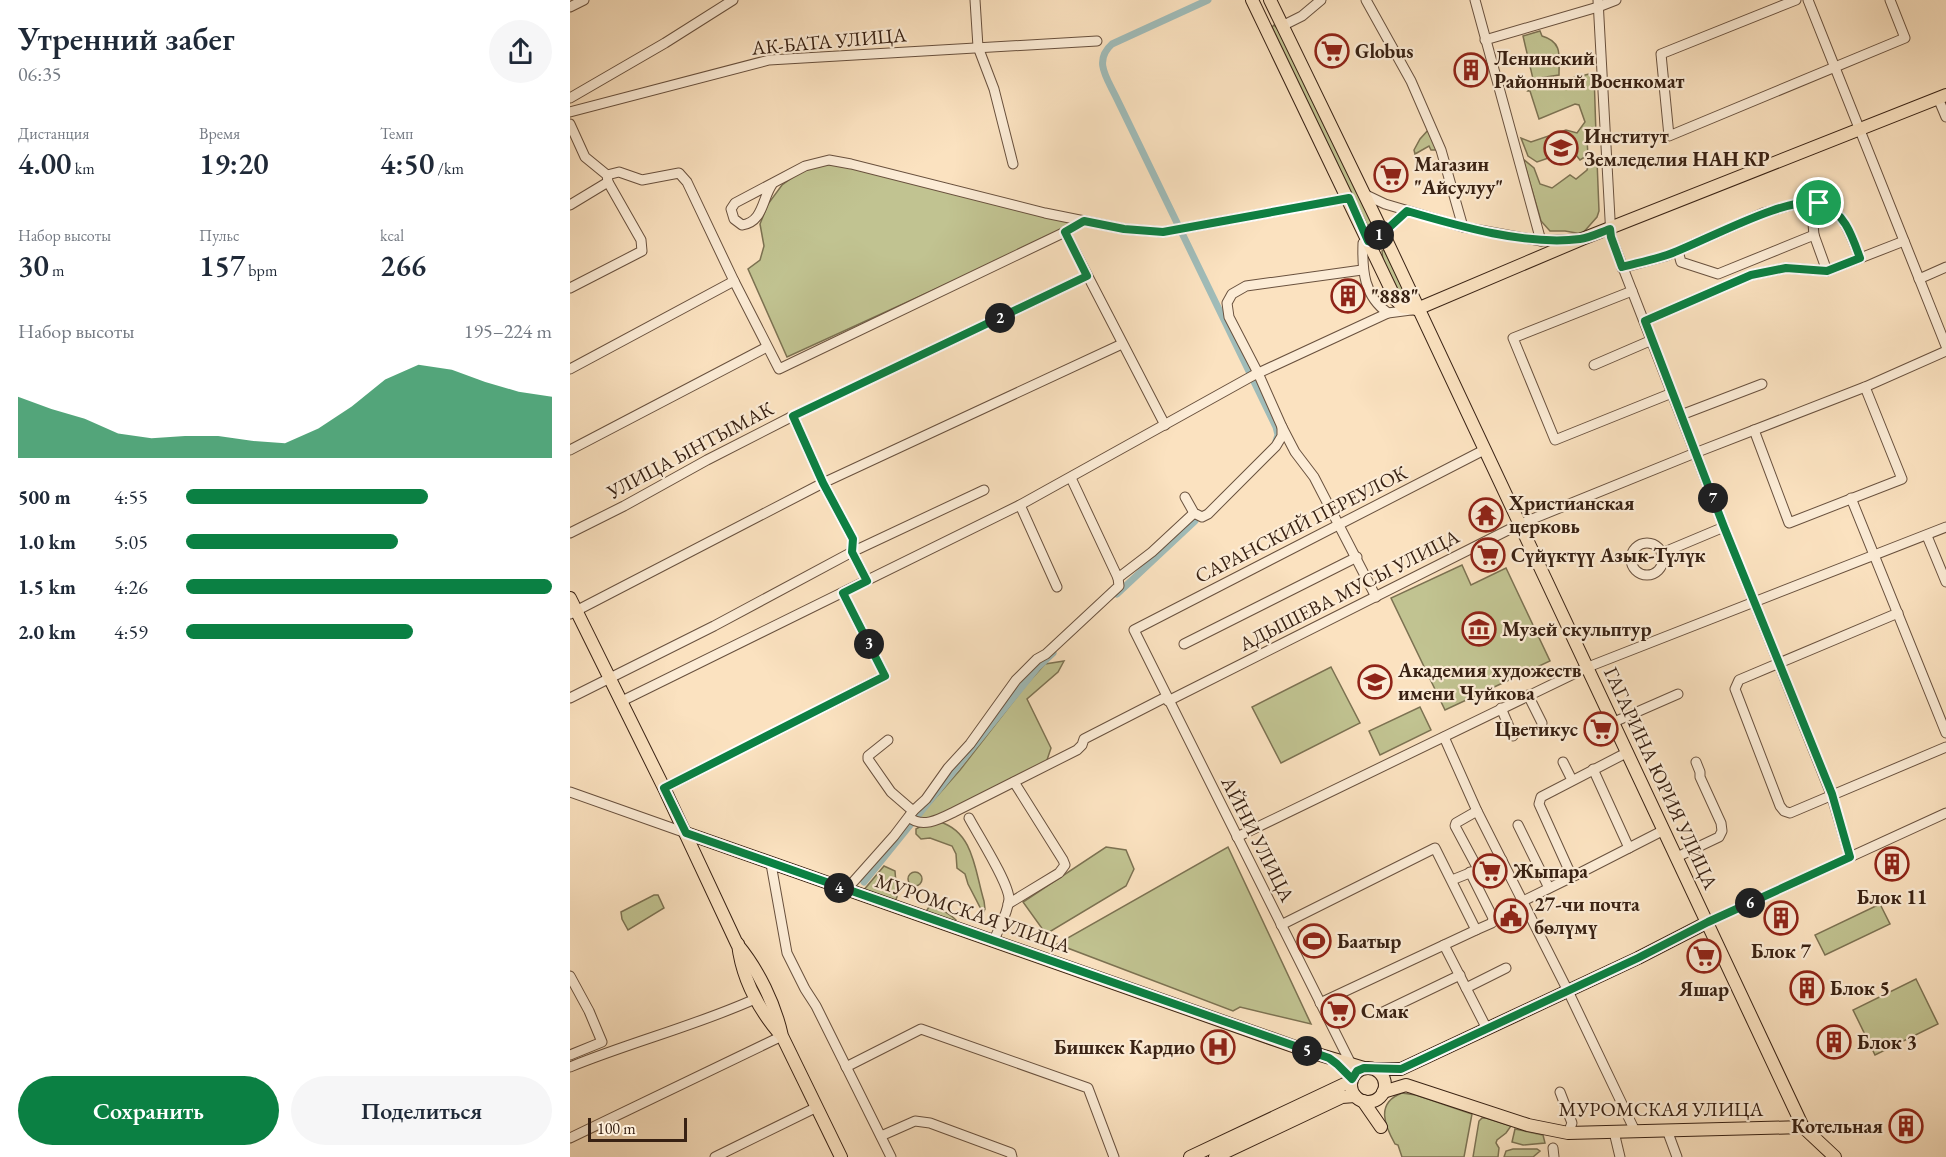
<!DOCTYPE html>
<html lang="ru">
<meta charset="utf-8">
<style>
:root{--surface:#fff;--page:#f6f6f7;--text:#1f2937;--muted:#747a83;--accent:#0b8043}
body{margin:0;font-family:"EB Garamond",serif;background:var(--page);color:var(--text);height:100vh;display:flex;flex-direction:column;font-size:22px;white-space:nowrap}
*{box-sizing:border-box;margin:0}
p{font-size:20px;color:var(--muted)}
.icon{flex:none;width:33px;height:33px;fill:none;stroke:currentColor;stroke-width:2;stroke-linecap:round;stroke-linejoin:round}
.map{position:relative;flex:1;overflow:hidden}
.details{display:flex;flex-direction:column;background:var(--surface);width:570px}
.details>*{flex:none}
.scale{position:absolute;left:18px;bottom:15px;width:99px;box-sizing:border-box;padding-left:6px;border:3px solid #382113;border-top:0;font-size:16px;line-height:21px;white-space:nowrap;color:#382113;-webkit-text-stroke:4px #fcecd6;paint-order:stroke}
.pin{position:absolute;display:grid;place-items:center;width:51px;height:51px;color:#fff;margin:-26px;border:3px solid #fff;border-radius:50%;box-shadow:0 2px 6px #0007}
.km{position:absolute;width:30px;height:30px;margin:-15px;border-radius:50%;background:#222;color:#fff;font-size:16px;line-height:30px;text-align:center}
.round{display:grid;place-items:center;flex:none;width:63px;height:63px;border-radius:32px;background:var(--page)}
.overview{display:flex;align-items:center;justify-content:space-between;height:102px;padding:0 18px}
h1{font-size:33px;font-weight:600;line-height:45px}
.stats{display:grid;grid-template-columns:repeat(3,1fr);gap:9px;height:102px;padding:6px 18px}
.stats div{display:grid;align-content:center}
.stats b{font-size:30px;font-weight:600}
.stats small{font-size:16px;font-weight:400}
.stats p{font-size:16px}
.chart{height:168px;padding:12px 18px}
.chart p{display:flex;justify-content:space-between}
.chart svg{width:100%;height:108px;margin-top:6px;fill:var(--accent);opacity:.7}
.cta{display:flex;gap:12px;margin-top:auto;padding:12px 18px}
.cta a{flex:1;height:69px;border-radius:36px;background:var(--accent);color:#fff;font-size:24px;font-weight:600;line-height:69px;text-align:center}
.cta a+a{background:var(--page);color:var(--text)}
ul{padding:0 18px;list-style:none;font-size:20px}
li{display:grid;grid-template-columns:96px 72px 1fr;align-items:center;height:45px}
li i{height:15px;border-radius:8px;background:var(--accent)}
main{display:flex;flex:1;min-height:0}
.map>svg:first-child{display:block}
</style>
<main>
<section class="details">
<div class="overview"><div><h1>Утренний забег</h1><p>06:35</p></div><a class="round"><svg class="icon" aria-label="share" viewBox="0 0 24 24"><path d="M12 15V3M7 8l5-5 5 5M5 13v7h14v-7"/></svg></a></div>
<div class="stats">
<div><p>Дистанция</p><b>4.00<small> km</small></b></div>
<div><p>Время</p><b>19:20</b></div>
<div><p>Темп</p><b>4:50<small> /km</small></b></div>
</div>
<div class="stats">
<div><p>Набор высоты</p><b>30<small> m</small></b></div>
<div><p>Пульс</p><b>157<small> bpm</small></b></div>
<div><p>kcal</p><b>266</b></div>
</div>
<div class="chart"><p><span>Набор высоты</span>195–224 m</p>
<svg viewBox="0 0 160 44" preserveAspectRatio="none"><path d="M0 44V19L10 24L20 28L30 34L40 36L50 35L60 35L70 37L80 38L90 32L100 23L110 12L120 6L130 8L140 13L150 17L160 19V44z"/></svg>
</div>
<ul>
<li><b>500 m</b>4:55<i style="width:66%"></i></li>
<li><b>1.0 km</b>5:05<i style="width:58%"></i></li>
<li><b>1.5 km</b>4:26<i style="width:100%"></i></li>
<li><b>2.0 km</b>4:59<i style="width:62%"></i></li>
</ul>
<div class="cta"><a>Сохранить</a><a>Поделиться</a></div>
</section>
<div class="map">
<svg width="1376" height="1157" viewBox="0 0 1376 1157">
<rect width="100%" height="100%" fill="#fbe2c0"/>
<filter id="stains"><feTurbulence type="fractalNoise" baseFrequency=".00333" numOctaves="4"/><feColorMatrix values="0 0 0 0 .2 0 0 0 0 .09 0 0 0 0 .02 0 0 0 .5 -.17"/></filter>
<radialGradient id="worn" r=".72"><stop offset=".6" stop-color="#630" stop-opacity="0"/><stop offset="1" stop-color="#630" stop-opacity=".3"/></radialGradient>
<g fill="#c1c391" stroke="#7c7252" stroke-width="1.5">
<path d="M 704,25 L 708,29 L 801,220 L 802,227 L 798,229 L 706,39 L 702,27 Z"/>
<path d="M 970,31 L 972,36 C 993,42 989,56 989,75 L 963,79 L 953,36 Z"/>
<path d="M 1024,73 L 1026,135 L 1023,139 L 1017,140 L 1018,155 L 1010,160 L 1002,150 L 967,162 L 958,156 L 951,138 L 961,142 L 996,130 L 1007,133 L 1015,122 L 1009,105 L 1005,104 L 969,119 L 960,91 L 958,91 L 962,87 Z"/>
<path d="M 860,128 L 870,153 L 866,150 L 861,150 L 859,146 L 845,154 L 844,150 L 850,139 Z"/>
<path d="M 953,159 L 964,168 L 970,184 L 982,188 L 1000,175 L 1006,179 L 1017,170 L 1020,160 L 1027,160 L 1029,211 L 1027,217 L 1012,234 L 995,231 L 980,231 L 971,221 Z"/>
<path d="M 252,164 L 273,166 L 505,223 L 486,234 L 217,357 L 178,269 L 190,260 L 194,246 L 190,224 L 198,204 L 212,185 L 233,170 Z"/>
<path d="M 814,250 L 837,295 L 837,301 L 830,299 L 813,261 L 812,251 Z"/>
<path d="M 892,565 L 901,585 L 936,568 L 980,661 L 875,710 L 821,598 Z"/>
<path d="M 494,661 L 488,672 L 457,699 L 481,748 L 476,763 L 370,816 L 346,820 L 390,770 L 456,685 L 475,664 Z"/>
<path d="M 761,667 L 790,723 L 711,763 L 682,707 Z"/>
<path d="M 850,707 L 861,730 L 810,755 L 799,731 Z"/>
<path d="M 370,822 C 404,832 405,872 414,901 L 415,909 L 413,913 L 398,884 L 395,874 L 387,868 L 386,854 L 382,846 L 360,838 L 351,839 L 346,834 L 346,829 L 351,826 Z"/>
<path d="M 536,847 L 556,850 L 564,869 L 556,886 L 476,934 L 453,902 Z"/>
<path d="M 658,847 L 741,1024 L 670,1007 L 663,1011 L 487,944 Z"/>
<path d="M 314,866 L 325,871 L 327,897 L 325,902 L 293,891 Z"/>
<circle cx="345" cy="879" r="7"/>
<path d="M 84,895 L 88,895 L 94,908 L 58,930 L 52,919 L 51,912 Z"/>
<path d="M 1310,904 L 1320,924 L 1255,955 L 1245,935 Z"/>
<path d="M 365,905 C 372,911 379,913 386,920 L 384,923 L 355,913 L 359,907 Z"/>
<path d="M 1346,979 L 1368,1024 L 1305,1055 L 1283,1010 Z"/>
<path d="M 832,1093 L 846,1095 L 902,1114 L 894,1157 L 832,1157 L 828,1145 L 825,1144 C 815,1126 805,1103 832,1093 Z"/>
<path d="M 912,1118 L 916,1118 L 941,1126 L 936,1133 L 927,1140 L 926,1143 L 929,1148 L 928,1157 L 903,1157 L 909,1121 Z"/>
<path d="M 945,1129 L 973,1135 L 975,1143 L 953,1145 L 942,1142 Z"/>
<path d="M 943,1149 L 967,1149 L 970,1151 L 963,1157 L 934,1157 L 936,1151 Z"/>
</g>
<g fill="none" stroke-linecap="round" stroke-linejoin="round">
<g stroke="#a0bcb9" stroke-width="7">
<path d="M 638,0 L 542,44 C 523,61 537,78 546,97 L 706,427 L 708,435 L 706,441"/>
<path d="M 547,594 L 625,521"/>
<path d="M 294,882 L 467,668 L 483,653"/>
</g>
<defs>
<g id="minor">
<path d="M 405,0 L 408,47 L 424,89 L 443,164"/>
<path d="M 796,0 L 841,81 L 871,150 L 893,227"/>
<path d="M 905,0 L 971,241"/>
<path d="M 1028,0 L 1041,237 L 1154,527 L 1261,794 L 1280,857"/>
<path d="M 1226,0 L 1091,54 L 1099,136 L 1335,38 L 1320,0"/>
<path d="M 1238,0 L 1376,346"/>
<path d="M 0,7 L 14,0"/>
<path d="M 712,26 L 732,16 L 751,0"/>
<path d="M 915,40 L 1028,7 L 1046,0"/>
<path d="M 0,98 L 95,43 L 163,0"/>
<path d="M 1368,98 L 1376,117"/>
<path d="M 0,112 L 199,60 L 527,41"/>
<path d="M 0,124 L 15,157 L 37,175 L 38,182 L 71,240 L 72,251 L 0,288"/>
<path d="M 37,175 L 49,172 L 72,180 L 109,173 L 117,182 L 164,281 L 209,369 L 495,232 L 514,221"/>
<path d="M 203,183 C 192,197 194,222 172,225 L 164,219 L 161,209 L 165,203 L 235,166 L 259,160 L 281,164 L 475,213 L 554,229 L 593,232 L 779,198"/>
<path d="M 794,194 L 815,204 L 893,227 L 971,241 L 1006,239"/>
<path d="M 1237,201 C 1273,206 1278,228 1290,258"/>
<path d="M 0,205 L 38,182"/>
<path d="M 495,232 L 595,425"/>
<path d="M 813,233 L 837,211"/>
<path d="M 798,241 L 793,243 C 792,271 794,296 818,313"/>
<path d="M 1108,251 L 1111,262 L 1148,274 L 1244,235"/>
<path d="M 1052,268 L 1096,256 L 1193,213 L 1237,201 L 1242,213 L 1244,235 L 1257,271"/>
<path d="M 792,270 L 676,286 L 662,294 L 657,303 L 659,317 L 688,373 L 712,427 L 725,452 L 744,477 L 806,597"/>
<path d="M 1349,279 L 1376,267"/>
<path d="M 1062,291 L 943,338 L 985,440 L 1102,393"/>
<path d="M 1075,321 L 1181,275 L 1216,268 L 1257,271 L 1334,241"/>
<path d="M 1024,365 L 1082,340"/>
<path d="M 0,369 L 164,281"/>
<path d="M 1111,415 L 1192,384"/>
<path d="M 223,416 L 253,483 L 283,539 L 282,552 L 297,581"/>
<path d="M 1184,430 L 1219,523 L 1332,479 L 1295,387"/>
<path d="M 0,450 L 197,347"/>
<path d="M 501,478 L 548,578 L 582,552 L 624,513"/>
<path d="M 615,497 L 624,513 L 632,517 L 638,514 L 706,446 L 712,436 L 712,427"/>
<path d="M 1281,498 L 1376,733"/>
<path d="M 450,505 L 487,587"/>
<path d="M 0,533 L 54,506 L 137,460 L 223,416 L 517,276"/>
<path d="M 1357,536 L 1376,582"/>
<circle cx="1077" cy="559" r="16"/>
<path d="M 1092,553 L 1154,527"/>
<path d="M 1328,613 L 1169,680 L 1165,689 L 1210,806 L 1214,811 L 1220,813 L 1376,747"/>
<path d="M 0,614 L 253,483 L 552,344"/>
<path d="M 614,644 L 787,557"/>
<path d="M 958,695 L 972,723"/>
<path d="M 0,698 L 144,626 L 282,552 L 414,490"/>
<path d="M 52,701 L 450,505 L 684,375 L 818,313 L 841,310"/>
<path d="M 598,701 L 950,524 L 1125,453 L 1295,387 L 1376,351"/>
<path d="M 931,708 L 943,736"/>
<path d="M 1044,722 L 1108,694"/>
<path d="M 874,737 L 907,811 L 998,991 L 1065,1131"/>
<path d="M 318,740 L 298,756 L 298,759 L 321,792 L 343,811"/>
<path d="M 1058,752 L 971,797 L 969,804 L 1002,877 L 1094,830"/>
<path d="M 993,762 L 1002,780"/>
<path d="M 1023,769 L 1059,848"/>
<path d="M 94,788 L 315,676 L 273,593"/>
<path d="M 0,792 L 116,833"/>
<path d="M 907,811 L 886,823 L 885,826 L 908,869"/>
<path d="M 339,817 C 352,829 370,819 384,812 L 507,750 L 512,745 L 514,739 L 596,697"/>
<path d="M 399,818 C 408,835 439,883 439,899 C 438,913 429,928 424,940"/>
<path d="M 948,825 L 979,888"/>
<path d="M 667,837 L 1018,667 L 1376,527"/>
<path d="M 1107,857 L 1149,837 L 1152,831 L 1151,823 L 1130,777 L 1130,772 L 1126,762"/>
<path d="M 201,864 L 217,953 L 235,989 L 246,1006 L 321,1157"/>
<path d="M 900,872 L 923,918 L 922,923 L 906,930"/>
<path d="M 882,880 L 932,860"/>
<path d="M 276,890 L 324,836 L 343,811 L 356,799 L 378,768 L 400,744 L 446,680 L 467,659 L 476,654 L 549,586 L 548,578"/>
<path d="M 953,901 L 1002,877"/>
<path d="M 438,904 L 489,873 L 495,865 L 493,860 L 444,782"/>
<path d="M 1138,922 L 1376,813"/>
<path d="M 711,925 L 865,848 L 906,930 L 750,1003"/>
<path d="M 874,945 L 917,1029"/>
<path d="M 0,976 L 19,1011 L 32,1042 L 0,1055"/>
<path d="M 896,988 L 936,968"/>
<path d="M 813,1012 L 890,975"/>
<path d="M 781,1064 L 564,630 L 914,450"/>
<path d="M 0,1067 C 61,1042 125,1026 185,999"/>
<path d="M 276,1067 L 351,1029 L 518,1088 L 544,1157"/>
<path d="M 990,1092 L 1002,1123 L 998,1133"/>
<path d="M 1097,1130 L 1107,1157"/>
<path d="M 1044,1132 L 1050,1157"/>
<path d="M 311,1136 L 345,1121 L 360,1123 L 441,1153 L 442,1157"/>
<path d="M 0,1138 L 212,1036"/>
<path d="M 983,1148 L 984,1157"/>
<path d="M 145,1157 L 247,1107"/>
</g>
<g id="major">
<path d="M 682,0 L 826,300 L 833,307 L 847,309"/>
<path d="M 700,0 L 813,233 L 1233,1127 L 1265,1157"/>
<path d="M 847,309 L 1012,239 L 1376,95"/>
<path d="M 0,598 L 94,788 L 167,944 C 188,969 205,1004 212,1036 L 271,1157"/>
<path d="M 116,833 L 737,1051 L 794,1068"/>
<path d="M 168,944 C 172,978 188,1008 209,1033"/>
<circle cx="798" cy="1085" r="17"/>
<path d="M 806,1069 L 831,1069 L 1068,958 L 1138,922"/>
<path d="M 813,1092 L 836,1085 L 958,1125 L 998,1133 L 1233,1127"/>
<path d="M 793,1101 L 811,1127"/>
<path d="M 620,1157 L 781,1081"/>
<path d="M 645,1157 L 772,1097 L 785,1096"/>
</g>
</defs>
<use href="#minor" stroke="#69513e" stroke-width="11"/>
<use href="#major" stroke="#382113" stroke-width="14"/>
<use href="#minor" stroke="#fcecd6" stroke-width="9"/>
<use href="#major" stroke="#fbe2c0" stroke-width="12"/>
</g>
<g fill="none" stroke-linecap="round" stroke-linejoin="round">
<defs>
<path id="route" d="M 779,198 L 798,241 L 813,233 L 837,211 C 888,226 957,246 1010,239 C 1020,238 1031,232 1040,229 L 1041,237 L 1052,267 C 1067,263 1082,260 1097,255 C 1130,244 1221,192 1252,204 C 1275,213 1282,236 1290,258 L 1257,271 L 1216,268 L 1181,275 L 1075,321 L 1154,527 L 1262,794 L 1280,857 L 1138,922 L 1068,958 L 831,1069 L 794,1068 L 787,1071 L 782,1079 L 767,1064 L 759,1058 L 116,833 L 94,788 L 315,676 L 273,593 L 297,581 L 282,552 L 283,539 L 253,483 L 223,416 L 517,276 L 495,232 L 514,221 L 554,229 L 593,232 Z"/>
</defs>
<use href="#route" stroke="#fff" stroke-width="12"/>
<use href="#route" stroke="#0b8043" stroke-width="8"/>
</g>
<defs>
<symbol id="supermarket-ring" viewBox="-11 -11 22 22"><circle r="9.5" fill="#fcecd6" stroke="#8f2418" stroke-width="1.5"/><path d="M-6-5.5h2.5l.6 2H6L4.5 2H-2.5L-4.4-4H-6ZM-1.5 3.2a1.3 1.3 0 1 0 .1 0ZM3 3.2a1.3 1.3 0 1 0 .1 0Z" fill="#8f2418"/></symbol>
<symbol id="building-ring" viewBox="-11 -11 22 22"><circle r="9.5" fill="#fcecd6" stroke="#8f2418" stroke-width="1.5"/><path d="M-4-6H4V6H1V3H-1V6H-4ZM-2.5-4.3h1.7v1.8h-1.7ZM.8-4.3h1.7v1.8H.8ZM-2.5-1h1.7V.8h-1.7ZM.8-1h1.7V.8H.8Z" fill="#8f2418"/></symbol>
<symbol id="university-ring" viewBox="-11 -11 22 22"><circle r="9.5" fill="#fcecd6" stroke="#8f2418" stroke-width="1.5"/><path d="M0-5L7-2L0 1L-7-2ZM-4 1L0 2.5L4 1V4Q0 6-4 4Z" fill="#8f2418"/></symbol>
<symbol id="temple-ring" viewBox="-11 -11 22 22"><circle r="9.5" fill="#fcecd6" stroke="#8f2418" stroke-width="1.5"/><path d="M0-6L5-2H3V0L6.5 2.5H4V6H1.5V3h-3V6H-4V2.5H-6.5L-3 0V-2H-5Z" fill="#8f2418"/></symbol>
<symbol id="museum-ring" viewBox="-11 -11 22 22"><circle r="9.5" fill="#fcecd6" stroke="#8f2418" stroke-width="1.5"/><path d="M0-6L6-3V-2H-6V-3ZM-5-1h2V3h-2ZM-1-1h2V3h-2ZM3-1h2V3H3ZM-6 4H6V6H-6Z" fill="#8f2418"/></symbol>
<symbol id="civic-ring" viewBox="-11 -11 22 22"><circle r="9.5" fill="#fcecd6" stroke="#8f2418" stroke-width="1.5"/><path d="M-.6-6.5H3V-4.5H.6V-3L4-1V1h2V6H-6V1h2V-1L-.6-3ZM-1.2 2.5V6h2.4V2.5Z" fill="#8f2418"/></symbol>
<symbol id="stadium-ring" viewBox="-11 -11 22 22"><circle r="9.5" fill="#fcecd6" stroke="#8f2418" stroke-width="1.5"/><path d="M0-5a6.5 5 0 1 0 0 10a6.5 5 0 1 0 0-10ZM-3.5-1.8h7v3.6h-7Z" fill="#8f2418"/></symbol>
<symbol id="hospital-ring" viewBox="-11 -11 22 22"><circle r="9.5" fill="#fcecd6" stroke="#8f2418" stroke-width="1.5"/><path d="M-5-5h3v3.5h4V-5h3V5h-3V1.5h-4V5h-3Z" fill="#8f2418"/></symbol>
</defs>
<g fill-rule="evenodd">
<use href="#supermarket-ring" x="743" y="32" width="38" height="38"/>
<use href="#building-ring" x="882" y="51" width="38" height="38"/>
<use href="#university-ring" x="972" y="129" width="38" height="38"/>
<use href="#supermarket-ring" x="802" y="156" width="38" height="38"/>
<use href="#building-ring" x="759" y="277" width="38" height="38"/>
<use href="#temple-ring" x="897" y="496" width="38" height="38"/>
<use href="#supermarket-ring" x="899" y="536" width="38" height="38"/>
<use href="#museum-ring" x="890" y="610" width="38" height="38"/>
<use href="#university-ring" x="786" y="663" width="38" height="38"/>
<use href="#supermarket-ring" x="1012" y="710" width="38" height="38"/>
<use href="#building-ring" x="1303" y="845" width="38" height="38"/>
<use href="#supermarket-ring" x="901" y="852" width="38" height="38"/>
<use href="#civic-ring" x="922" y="897" width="38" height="38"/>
<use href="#building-ring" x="1192" y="899" width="38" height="38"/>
<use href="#stadium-ring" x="725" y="922" width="38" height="38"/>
<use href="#supermarket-ring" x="1115" y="937" width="38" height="38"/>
<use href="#building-ring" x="1218" y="969" width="38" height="38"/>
<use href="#supermarket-ring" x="749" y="992" width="38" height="38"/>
<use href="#building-ring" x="1245" y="1023" width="38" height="38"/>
<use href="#hospital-ring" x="629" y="1028" width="38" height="38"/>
<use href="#building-ring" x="1317" y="1107" width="38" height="38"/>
</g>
<g text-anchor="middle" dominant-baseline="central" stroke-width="4.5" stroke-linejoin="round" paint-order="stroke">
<g font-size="20" fill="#382113" stroke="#fcecd6">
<text transform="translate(259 41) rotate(-5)">АК-БАТА УЛИЦА</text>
<text transform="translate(120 450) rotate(-28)">УЛИЦА ЫНТЫМАК</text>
<text transform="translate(731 524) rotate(-27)">САРАНСКИЙ ПЕРЕУЛОК</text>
<text transform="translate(779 590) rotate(-27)">АДЫШЕВА МУСЫ УЛИЦА</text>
<text transform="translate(1091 778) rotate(65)">ГАГАРИНА ЮРИЯ УЛИЦА</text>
<text transform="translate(688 839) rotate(63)">АЙНИ УЛИЦА</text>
<text transform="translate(403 913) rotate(19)">МУРОМСКАЯ УЛИЦА</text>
<text x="1091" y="1109">МУРОМСКАЯ УЛИЦА</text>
</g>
<g font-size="20" font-weight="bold" fill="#382113" stroke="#fcecd6" text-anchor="start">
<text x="785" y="51">Globus</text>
<text x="924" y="58">Ленинский<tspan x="924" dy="23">Районный Военкомат</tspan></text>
<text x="1014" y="136">Институт<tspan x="1014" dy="23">Земледелия НАН КР</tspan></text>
<text x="844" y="164">Магазин<tspan x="844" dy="23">"Айсулуу"</tspan></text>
<text x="801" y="296">"888"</text>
<text x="939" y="503">Христианская<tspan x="939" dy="23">церковь</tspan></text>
<text x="941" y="555">Сүйүктүү Азык-Түлүк</text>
<text x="932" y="629">Музей скульптур</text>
<text x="828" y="670">Академия художеств<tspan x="828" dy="23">имени Чуйкова</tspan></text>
<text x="1008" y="729" text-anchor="end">Цветикус</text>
<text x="943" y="871">Жыпара</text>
<text x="1322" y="897" text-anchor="middle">Блок 11</text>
<text x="964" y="904">27-чи почта<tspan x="964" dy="23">бөлүмү</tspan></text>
<text x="767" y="941">Баатыр</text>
<text x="1211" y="951" text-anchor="middle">Блок 7</text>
<text x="1260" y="988">Блок 5</text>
<text x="1134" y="989" text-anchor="middle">Яшар</text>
<text x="791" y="1011">Смак</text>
<text x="1287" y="1042">Блок 3</text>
<text x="625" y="1047" text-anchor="end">Бишкек Кардио</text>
<text x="1313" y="1126" text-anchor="end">Котельная</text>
</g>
</g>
<rect width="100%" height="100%" filter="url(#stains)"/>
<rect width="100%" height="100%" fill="url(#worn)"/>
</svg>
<div class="scale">100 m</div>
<div class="pin" style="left:1249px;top:203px;background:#1e9e55"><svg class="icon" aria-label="arrive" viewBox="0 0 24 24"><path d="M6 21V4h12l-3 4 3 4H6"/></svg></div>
<b class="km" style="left:809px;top:235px">1</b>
<b class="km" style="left:430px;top:318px">2</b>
<b class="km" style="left:299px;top:644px">3</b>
<b class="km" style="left:269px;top:888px">4</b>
<b class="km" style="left:737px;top:1051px">5</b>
<b class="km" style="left:1180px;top:903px">6</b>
<b class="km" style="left:1143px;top:498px">7</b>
</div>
</main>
